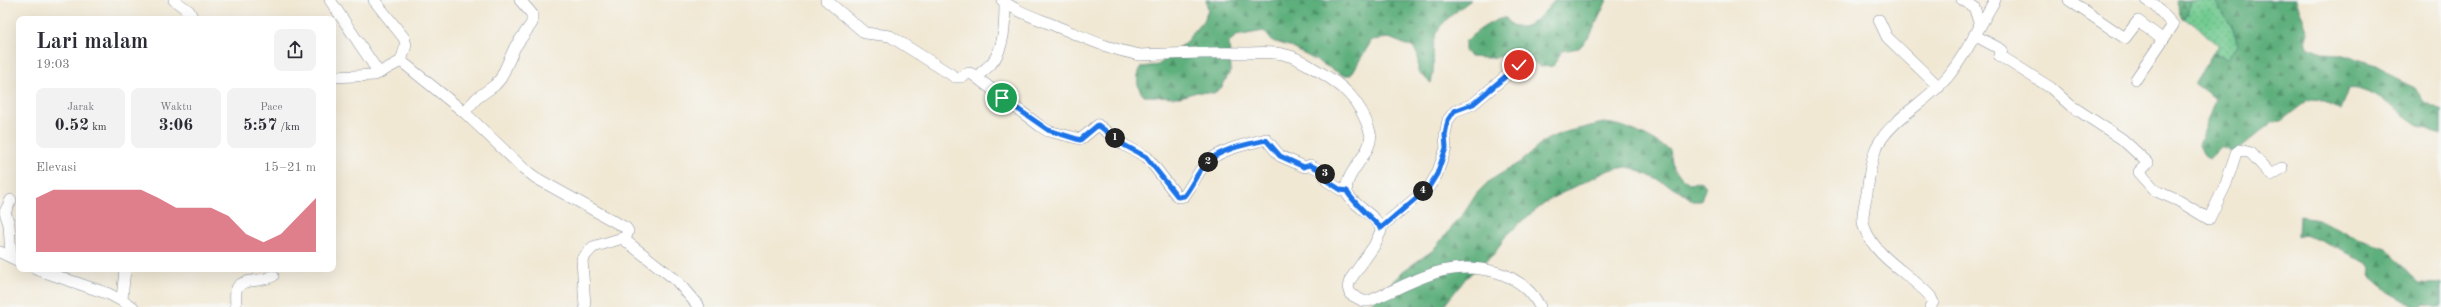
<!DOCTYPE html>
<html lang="id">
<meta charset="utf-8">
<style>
:root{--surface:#fff;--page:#f2f2f3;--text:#2b2b33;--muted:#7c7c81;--accent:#d1495b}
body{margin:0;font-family:"Old Standard TT",serif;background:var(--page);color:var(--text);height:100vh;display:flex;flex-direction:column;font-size:15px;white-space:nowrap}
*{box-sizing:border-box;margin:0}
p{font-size:13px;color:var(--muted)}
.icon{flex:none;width:22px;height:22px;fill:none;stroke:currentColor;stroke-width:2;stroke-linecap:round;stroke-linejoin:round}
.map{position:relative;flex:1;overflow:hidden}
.details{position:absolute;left:16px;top:16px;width:320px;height:256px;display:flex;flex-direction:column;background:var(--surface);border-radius:8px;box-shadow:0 4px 16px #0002}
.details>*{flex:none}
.pin{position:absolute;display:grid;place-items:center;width:34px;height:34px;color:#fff;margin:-17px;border:2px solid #fff;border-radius:50%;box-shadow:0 1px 4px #0007}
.km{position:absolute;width:20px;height:20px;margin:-10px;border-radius:50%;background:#222;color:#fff;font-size:11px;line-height:20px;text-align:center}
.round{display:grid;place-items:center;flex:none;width:42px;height:42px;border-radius:8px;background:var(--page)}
.head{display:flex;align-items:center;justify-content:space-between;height:68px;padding:0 20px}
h1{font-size:22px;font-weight:700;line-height:30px}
.stats{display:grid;grid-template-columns:repeat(3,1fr);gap:6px;height:68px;padding:4px 20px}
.stats div{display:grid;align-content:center;border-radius:8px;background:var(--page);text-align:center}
.stats b{font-size:17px;font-weight:700}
.stats small{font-size:11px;font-weight:400}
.stats p{font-size:11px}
.chart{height:112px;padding:8px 20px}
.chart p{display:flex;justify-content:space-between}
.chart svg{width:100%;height:72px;margin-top:4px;fill:var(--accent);opacity:.7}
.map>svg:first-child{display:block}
</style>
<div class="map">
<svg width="2441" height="307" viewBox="0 0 2441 307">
<defs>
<pattern id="grass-dots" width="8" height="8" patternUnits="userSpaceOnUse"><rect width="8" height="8" fill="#72cb91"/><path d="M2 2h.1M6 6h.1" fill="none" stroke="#5da57a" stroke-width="1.8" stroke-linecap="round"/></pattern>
<pattern id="forest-firs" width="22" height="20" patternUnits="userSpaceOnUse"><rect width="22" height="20" fill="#5daf7b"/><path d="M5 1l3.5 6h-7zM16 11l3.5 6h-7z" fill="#4c8f68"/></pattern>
</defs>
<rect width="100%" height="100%" fill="#f6f6f2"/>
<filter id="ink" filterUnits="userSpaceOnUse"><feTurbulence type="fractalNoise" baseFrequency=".025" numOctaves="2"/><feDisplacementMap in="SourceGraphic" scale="8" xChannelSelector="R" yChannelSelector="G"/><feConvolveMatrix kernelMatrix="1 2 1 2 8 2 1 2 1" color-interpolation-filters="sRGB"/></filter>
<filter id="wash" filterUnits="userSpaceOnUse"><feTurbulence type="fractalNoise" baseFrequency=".012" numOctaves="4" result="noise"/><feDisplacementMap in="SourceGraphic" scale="16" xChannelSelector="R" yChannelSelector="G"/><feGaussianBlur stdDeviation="0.9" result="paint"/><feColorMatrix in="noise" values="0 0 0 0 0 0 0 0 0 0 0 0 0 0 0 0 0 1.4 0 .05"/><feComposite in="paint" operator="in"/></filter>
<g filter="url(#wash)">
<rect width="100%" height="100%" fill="#f1e8d4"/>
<path fill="url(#grass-dots)" stroke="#467d78" d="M 2191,0 L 2215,0 L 2226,20 L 2232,25 L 2238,45 L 2229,58 L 2213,53 L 2218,46 L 2195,24 L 2182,19 L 2188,14 Z"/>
<g fill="url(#forest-firs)" stroke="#3c6f6c">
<path d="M 1206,0 L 1471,0 C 1461,8 1437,24 1435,37 C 1431,53 1436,66 1431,83 L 1418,72 L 1418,56 L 1414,48 L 1389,38 L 1372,40 L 1351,75 L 1343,75 L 1289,46 L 1272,41 L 1264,31 L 1236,36 L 1229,42 L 1231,70 L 1222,87 L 1214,93 L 1197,92 L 1180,97 L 1144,96 C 1136,87 1136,77 1141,67 L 1158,65 L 1184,44 L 1205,18 L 1208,10 Z"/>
<path d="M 1555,0 L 1607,0 L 1590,36 L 1579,48 L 1562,51 L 1553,66 L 1540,67 L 1527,57 L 1511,52 C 1499,60 1485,58 1470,57 L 1465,50 L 1465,42 C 1472,34 1496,17 1506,18 L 1511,26 C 1531,32 1543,13 1555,0 Z"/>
<path d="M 2191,0 L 2188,14 L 2182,19 L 2175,1 Z"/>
<path d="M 2215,0 L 2296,0 L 2308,32 L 2306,38 L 2308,47 L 2322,53 L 2341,54 L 2377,65 L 2391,76 L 2416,88 L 2425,102 L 2441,110 L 2441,134 C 2433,131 2422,128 2415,123 C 2398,112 2369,85 2348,89 L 2340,110 L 2325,101 L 2308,100 L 2281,121 L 2272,122 L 2234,153 L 2221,147 L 2209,159 L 2204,156 L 2199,145 L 2216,99 L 2195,84 L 2195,82 L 2213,53 L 2229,58 L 2238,45 L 2232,25 L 2226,20 Z"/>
<path d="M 1603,123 C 1627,124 1650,138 1670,150 L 1673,169 L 1690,184 L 1700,181 L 1706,186 L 1701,201 L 1693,201 L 1679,190 L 1635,169 L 1627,167 L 1609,170 L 1552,198 L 1523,220 L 1504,238 L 1495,253 L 1466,278 L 1443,307 L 1367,307 L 1403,271 L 1432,251 L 1464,213 L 1477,193 L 1489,181 L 1520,162 L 1546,140 L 1561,133 Z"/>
<path d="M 2299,216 L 2318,219 L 2357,239 L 2387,248 L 2419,283 L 2441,284 L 2441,307 L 2426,304 L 2416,307 L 2389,292 L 2370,276 L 2371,268 L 2367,262 L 2314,238 L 2304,235 L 2298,237 Z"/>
</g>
</g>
<g filter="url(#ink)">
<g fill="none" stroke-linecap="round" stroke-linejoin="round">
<defs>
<g id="minor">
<path d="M 174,0 L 189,11 L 193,19"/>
<path d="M 330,0 L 379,73"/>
<path d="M 374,0 L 404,38 L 406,45 L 401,61"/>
<path d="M 826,0 L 865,33 L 890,36 L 955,77 L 961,77 L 969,73 L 972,74 L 1040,126 L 1048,131 L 1081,139 L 1098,125 L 1124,145 L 1147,157 L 1178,197 L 1184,196 C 1192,186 1197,173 1206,163 C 1220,149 1248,144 1266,139 L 1280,156 L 1305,167 L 1310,165 L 1324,172 L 1327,181 L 1341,190 L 1347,191"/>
<path d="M 1002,0 C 1018,13 1040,19 1058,27 C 1088,39 1108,49 1140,55 C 1175,54 1209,52 1244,53 C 1258,53 1272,51 1286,55 C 1296,57 1305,63 1313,68 C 1342,84 1360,99 1370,132 C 1376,151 1341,175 1347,193 C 1352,206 1380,216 1381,231 L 1374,246 L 1350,280 L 1348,287 L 1350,294 L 1363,301 L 1369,301 C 1415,282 1445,258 1496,272 C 1516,278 1531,289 1540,307"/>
<path d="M 1962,0 L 1974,7 L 1980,25"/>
<path d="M 2069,0 L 2125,38 L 2138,21 L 2162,39"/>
<path d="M 1879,20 L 1887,37 L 1939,87"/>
<path d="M 1974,35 L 2002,50 L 1999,55 L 2051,88 L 2070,105 L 2122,139 L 2148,163 L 2139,172 L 2156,191 L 2179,201 L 2209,219 L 2226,184 L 2236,153 L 2240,150 L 2251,153 L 2271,175 L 2282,168"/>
<path d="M 333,77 L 375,75 L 401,61 L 464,112 L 523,168 L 536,178 L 626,228 L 628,231 L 626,237 L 593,247 L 582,259 L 585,307"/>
<path d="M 977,77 C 981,72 986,69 991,64 C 1005,48 1005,22 1005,2"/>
<path d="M 2136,79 L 2173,25 L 2155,5 L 2146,0"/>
<path d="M 464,112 L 477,98 L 495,85 L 501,78 L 515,47 L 532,23 L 532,14 L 520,0"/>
<path d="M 11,200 L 5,212 L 9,224 L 11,257"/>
<path d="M 1381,227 L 1429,187 L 1437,174 L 1446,148 L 1445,135 L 1448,120 L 1455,111 L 1473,104 L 1519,65"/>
<path d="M 622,238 L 676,280 L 699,307"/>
<path d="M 0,252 L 19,261"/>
<path d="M 36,269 L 109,294 L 133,307"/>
<path d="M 122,299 L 125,269"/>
<path d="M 236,307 C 236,302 235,296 236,291 C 239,277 262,283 273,276"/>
<path d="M 1930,307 L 1933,302 L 1930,296 C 1909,273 1877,259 1865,229 C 1860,219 1865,204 1867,193 C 1869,179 1870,162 1876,148 C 1892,117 1928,102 1949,75 C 1967,53 1980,25 1995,0"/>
</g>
</defs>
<use href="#minor" stroke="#868c99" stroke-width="12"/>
<use href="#minor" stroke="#fff" stroke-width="11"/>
</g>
</g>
<g fill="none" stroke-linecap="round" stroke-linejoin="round" filter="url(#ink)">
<defs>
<path id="route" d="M 1002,98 L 1048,130 L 1080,140 L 1098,125 L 1124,145 L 1146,157 L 1178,197 L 1184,196 C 1192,186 1197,173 1206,163 C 1220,149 1248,144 1266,140 L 1280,156 L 1304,167 L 1310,165 L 1324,172 L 1327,181 L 1341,190 L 1347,191 C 1349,198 1374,221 1381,228 L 1429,187 L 1437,174 L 1446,148 L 1445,135 L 1448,120 L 1454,111 L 1473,104 L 1519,65"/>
</defs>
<use href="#route" stroke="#fff" stroke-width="8"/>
<use href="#route" stroke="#1a73e8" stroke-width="5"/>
</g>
</svg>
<div class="pin" style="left:1002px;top:98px;background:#1e9e55"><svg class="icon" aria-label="arrive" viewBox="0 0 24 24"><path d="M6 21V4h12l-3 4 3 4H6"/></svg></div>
<div class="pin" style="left:1519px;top:65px;background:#d93025"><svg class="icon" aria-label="check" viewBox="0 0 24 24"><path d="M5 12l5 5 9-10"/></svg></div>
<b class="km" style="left:1115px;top:138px">1</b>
<b class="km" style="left:1208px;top:162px">2</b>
<b class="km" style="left:1325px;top:174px">3</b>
<b class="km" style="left:1423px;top:191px">4</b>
<section class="details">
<div class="head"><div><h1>Lari malam</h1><p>19:03</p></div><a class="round"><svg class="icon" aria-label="share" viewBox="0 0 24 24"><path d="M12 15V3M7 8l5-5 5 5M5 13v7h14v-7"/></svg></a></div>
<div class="stats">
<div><p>Jarak</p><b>0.52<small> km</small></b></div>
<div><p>Waktu</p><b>3:06</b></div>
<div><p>Pace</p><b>5:57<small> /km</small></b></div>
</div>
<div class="chart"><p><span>Elevasi</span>15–21 m</p>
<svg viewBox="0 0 160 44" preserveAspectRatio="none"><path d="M0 44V11L10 6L20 6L30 6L40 6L50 6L60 6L70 11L80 17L90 17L100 17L110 22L120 33L130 38L140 33L150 22L160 11V44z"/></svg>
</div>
</section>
</div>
